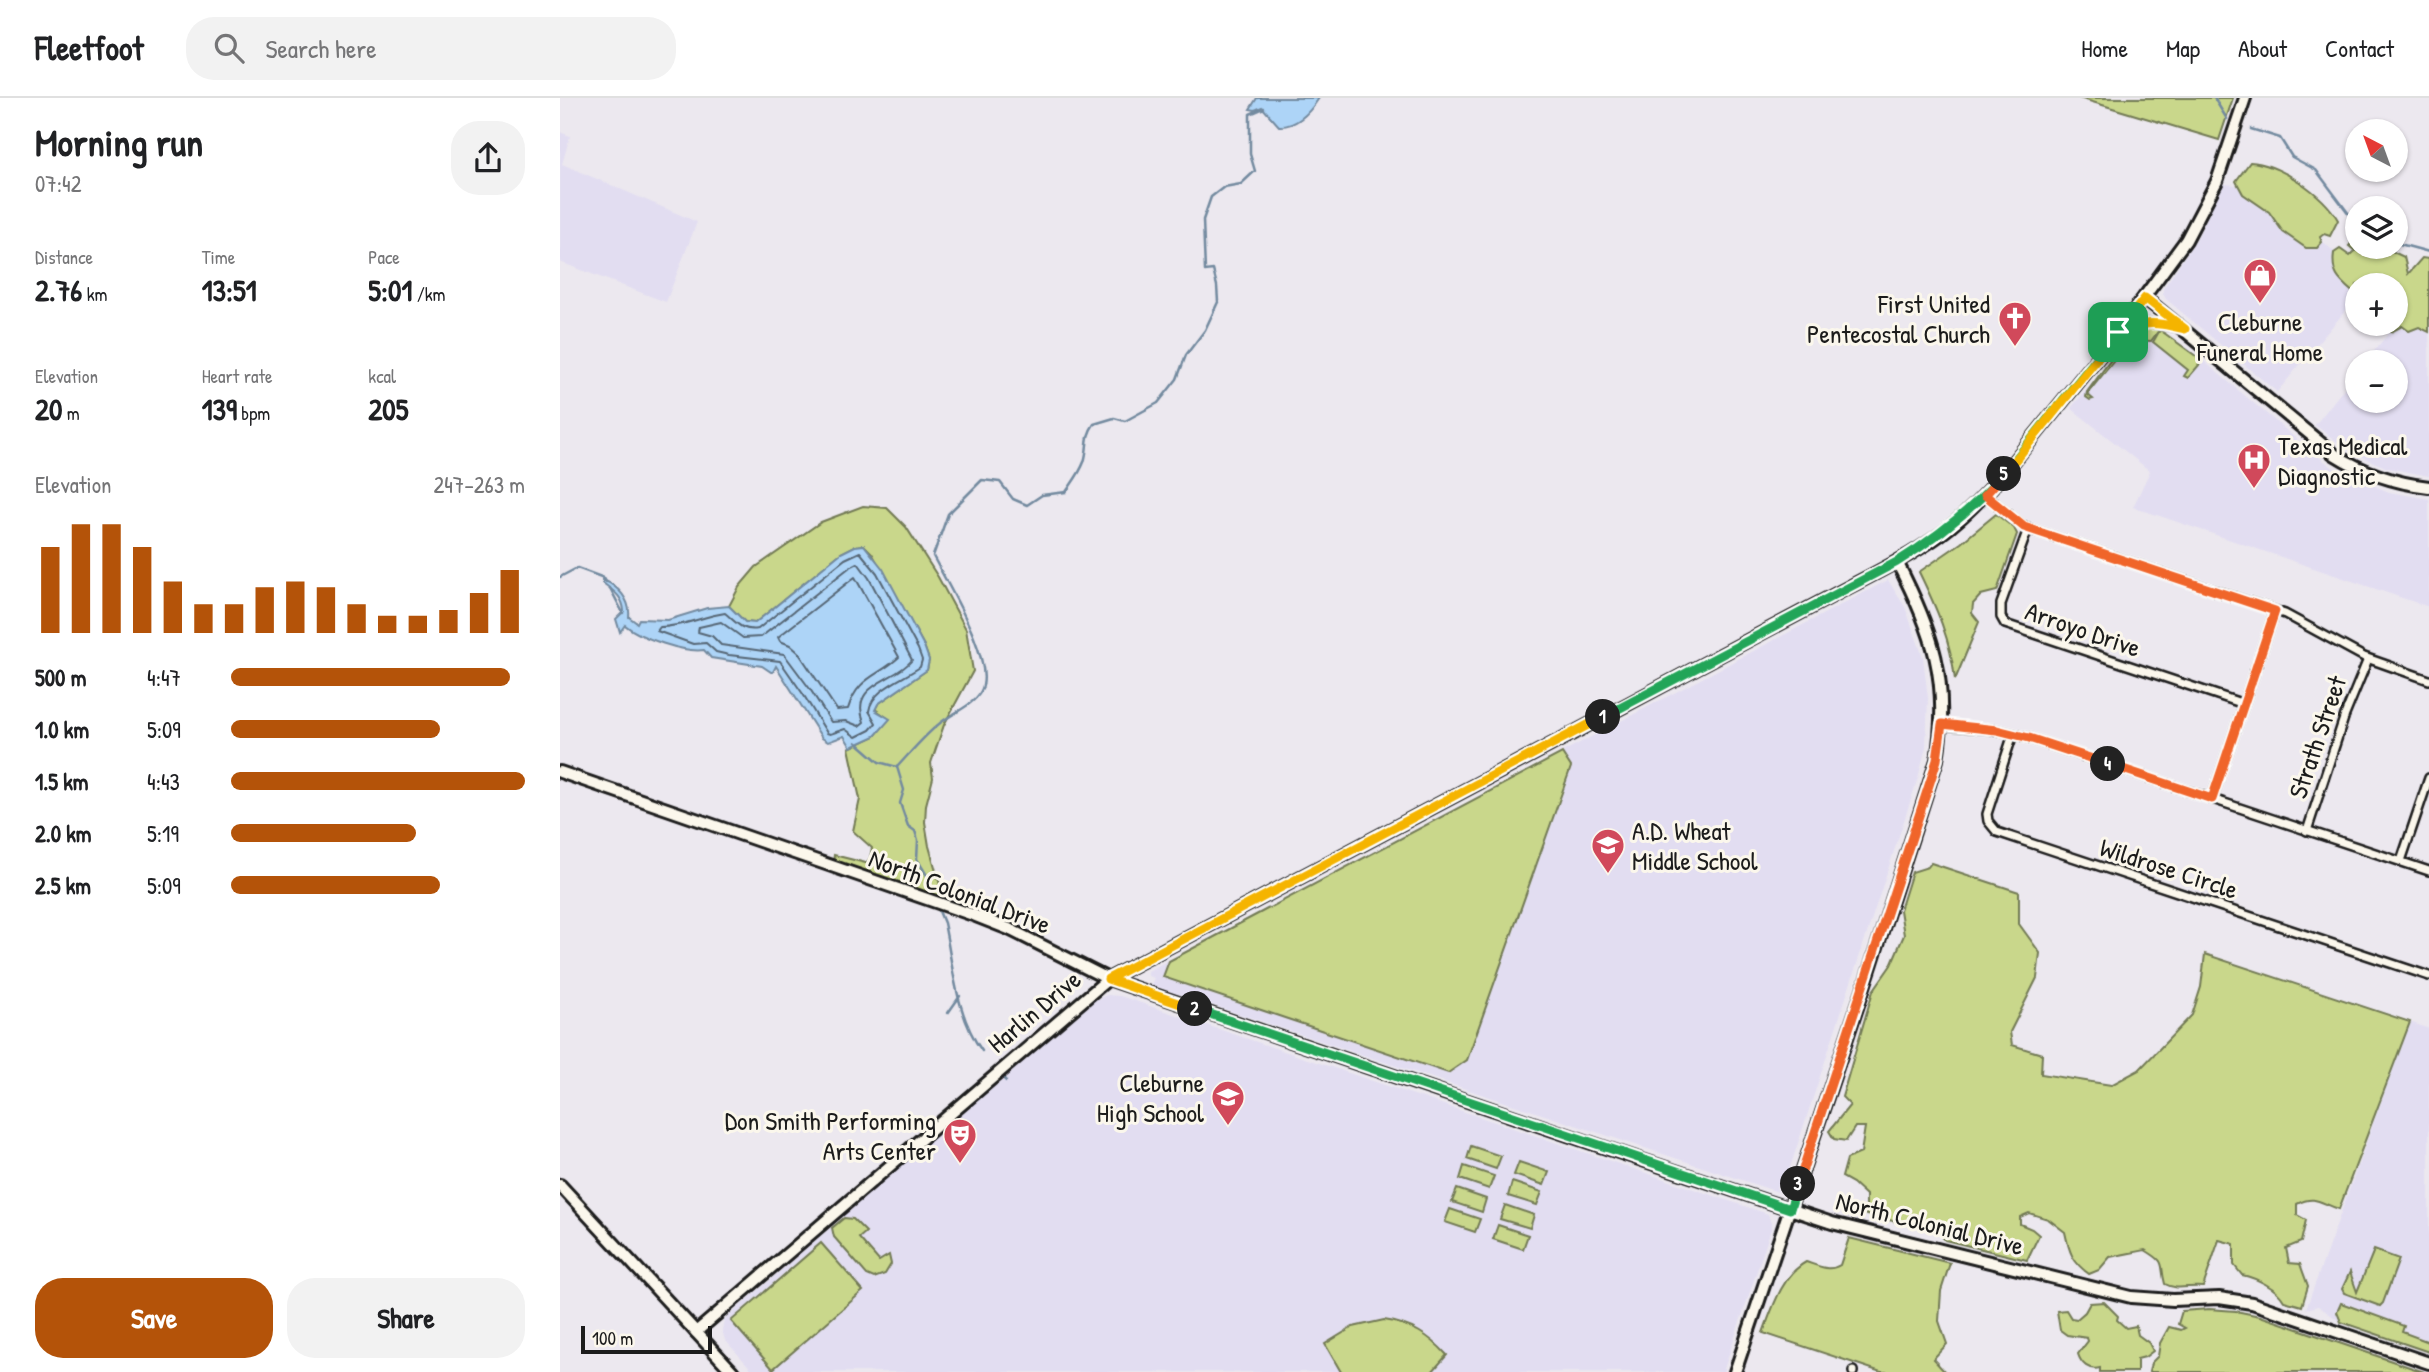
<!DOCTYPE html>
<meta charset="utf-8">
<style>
:root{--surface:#fff;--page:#f2f2f2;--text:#202124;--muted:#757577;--line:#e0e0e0;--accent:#b45309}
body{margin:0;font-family:"Patrick Hand",sans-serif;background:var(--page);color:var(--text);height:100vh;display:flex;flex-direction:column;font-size:26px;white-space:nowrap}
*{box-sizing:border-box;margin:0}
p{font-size:23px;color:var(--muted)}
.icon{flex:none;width:38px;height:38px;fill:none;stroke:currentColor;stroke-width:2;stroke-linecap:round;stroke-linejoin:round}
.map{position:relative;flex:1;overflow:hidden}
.side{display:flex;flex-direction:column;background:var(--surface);width:560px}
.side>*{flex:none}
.needle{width:46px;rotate:319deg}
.controls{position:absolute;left:1785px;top:21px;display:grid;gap:14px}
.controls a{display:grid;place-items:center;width:63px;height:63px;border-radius:50%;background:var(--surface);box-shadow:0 2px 5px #0004;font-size:35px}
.scale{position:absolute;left:21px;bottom:18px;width:131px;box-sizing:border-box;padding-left:7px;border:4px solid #1c1c1c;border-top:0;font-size:19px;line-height:24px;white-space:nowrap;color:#1c1c1c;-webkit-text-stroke:5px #fbf7ec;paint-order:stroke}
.pin{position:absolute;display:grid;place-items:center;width:60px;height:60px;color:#fff;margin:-30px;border-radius:14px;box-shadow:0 4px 10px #0006}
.km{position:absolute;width:35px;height:35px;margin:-18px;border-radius:50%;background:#222;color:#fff;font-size:19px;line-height:35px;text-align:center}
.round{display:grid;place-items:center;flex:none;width:74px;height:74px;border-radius:28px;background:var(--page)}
.headline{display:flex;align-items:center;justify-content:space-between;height:119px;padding:0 35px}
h1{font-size:38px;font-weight:700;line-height:52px}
.figures{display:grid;grid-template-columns:repeat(3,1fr);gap:10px;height:119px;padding:7px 35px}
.figures div{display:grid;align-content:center}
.figures b{font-size:30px;font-weight:700}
.figures small{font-size:19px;font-weight:400}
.figures p{font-size:19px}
.chart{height:196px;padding:14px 35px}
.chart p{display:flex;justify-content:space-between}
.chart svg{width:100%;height:126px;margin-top:7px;stroke:var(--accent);stroke-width:6}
.cta{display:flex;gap:14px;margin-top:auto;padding:14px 35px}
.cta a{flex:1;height:80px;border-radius:28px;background:var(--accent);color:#fff;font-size:28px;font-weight:700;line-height:80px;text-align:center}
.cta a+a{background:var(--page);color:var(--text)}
ul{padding:0 35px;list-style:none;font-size:23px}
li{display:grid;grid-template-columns:112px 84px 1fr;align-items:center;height:52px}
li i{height:18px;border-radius:9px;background:var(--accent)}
header{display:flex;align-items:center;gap:42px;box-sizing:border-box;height:98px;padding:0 35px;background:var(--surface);border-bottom:2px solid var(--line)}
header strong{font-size:33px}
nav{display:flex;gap:38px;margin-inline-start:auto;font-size:24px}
.search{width:490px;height:63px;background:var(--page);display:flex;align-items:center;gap:18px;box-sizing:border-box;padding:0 24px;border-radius:28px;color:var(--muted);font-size:26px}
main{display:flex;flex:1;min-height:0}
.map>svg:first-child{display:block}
</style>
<header>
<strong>Fleetfoot</strong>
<div class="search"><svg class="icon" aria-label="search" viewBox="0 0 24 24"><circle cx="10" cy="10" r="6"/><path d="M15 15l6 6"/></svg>Search here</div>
<nav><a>Home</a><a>Map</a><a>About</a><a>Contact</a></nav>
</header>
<main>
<section class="side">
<div class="headline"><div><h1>Morning run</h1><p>07:42</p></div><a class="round"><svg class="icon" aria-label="share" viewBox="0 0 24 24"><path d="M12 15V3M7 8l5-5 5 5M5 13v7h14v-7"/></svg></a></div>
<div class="figures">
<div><p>Distance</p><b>2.76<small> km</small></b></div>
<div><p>Time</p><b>13:51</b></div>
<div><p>Pace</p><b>5:01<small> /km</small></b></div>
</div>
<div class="figures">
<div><p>Elevation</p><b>20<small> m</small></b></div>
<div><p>Heart rate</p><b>139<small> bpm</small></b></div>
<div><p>kcal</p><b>205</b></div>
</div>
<div class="chart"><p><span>Elevation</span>247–263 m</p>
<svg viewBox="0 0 160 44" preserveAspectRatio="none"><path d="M5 44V14M15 44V6M25 44V6M35 44V14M45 44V26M55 44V34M65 44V34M75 44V28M85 44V26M95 44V28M105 44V34M115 44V38M125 44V38M135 44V36M145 44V30M155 44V22"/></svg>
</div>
<ul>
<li><b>500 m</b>4:47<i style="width:95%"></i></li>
<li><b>1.0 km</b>5:09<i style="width:71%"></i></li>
<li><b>1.5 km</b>4:43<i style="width:100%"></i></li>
<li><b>2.0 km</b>5:19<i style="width:63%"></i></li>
<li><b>2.5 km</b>5:09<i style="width:71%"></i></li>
</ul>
<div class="cta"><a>Save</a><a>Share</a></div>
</section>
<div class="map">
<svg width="1869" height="1274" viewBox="0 0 1869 1274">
<rect width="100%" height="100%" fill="#ece8ef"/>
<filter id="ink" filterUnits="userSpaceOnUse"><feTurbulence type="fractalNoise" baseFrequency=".0143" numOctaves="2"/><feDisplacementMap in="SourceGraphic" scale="14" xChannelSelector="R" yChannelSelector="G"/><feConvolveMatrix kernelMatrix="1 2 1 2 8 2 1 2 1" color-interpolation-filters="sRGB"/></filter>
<g filter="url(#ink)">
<g fill="#e2ddf1">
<path d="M 0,34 L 10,38 L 2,66 L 137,124 L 106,204 L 0,164 Z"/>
<path d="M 1663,86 L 1704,89 L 1809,186 L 1797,187 L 1797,199 L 1717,294 L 1606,201 L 1603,196 L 1603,191 L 1637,140 Z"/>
<path d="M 1842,219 L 1869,226 L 1869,378 L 1828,370 L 1809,362 L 1783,348 L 1755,327 L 1797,274 L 1797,303 L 1836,303 L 1836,264 L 1805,264 Z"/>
<path d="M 1592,228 L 1628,250 L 1752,354 L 1775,371 L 1829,394 L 1869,401 L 1869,509 L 1573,409 L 1590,373 L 1511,310 L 1574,234 L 1578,230 Z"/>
<path d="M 1328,482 L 1345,509 L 1363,559 L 1368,600 L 1366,649 L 1358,680 L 1224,1088 L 1221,1091 L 1218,1087 L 1216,1089 L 1218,1094 L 591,887 L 594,880 L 588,878 L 588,873 Z"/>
<path d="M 547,897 L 560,898 L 587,907 L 1208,1116 L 1212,1128 L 1163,1274 L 194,1274 L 165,1242 L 162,1232 L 164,1222 L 485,943 L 535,902 Z"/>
<path d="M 1850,924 L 1869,931 L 1869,1255 L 1781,1224 L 1758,1208 L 1746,1211 Z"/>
</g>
<g fill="#c9d78b" stroke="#727a54" stroke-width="2">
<path d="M 1519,0 L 1673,0 L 1659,42 Z"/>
<path d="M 1690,64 C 1720,66 1763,96 1778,122 L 1770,138 L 1764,136 L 1760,139 L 1762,144 L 1757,150 L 1746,150 L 1723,134 L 1709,114 L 1683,96 L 1676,83 Z"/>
<path d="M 1797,139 L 1797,149 L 1823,149 L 1844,159 L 1848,176 L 1862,160 L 1869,161 L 1869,234 L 1859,229 L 1849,233 L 1842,228 L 1831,234 L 1825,226 L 1836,226 L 1836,187 L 1797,187 L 1797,198 C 1780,183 1771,178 1774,155 L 1780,151 L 1790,158 L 1795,153 L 1789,148 Z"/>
<path d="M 1585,228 L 1599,232 L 1591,243 L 1576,242 L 1556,260 L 1527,296 L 1533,301 L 1530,302 L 1526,299 L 1527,294 C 1543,273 1559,247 1581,231 L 1584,232 Z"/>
<path d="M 1600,232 L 1640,261 L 1640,266 L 1628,280 L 1624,278 L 1628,272 L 1593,244 Z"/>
<path d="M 303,408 L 327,410 L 346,429 L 378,479 L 406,531 L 413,573 L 384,627 L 371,665 L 373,680 L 366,707 L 365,724 L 369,748 L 384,801 L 273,764 L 274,757 L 306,765 L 310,760 L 312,750 L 293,733 L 300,701 L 289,650 L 315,638 L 329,621 L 315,611 L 318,606 L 367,572 L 369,562 L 364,548 L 312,455 L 304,447 L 295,448 L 281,455 L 195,525 L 185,524 L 169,508 L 179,489 L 196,469 L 261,424 Z"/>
<path d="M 1436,416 L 1454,430 L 1457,436 L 1437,493 L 1421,497 L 1413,506 L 1412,515 L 1419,524 L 1395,582 C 1391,542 1376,509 1359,474 L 1401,445 Z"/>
<path d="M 1002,655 L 1011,669 L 907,962 L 888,975 L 603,879 L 609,863 Z"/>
<path d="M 1371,765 L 1459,794 L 1459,826 L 1480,855 L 1477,880 L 1450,934 L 1452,947 L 1482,956 L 1481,976 L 1551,987 L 1579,972 L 1632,917 L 1641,889 L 1645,856 L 1850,924 L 1779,1111 C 1761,1106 1756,1096 1737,1106 L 1737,1117 L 1746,1122 L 1741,1144 L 1726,1150 L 1729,1165 L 1740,1166 L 1748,1188 L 1742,1208 L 1724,1203 C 1717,1190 1696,1180 1682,1177 L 1674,1167 L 1674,1146 L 1659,1142 L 1643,1189 C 1630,1187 1617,1193 1605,1186 C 1599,1164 1608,1166 1585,1152 L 1550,1159 L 1539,1172 L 1529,1176 C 1512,1164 1509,1153 1505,1134 L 1488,1121 L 1469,1115 L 1460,1119 L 1460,1126 L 1472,1131 L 1479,1137 L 1467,1162 L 1385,1142 L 1378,1133 L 1306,1117 L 1306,1097 L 1293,1085 L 1282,1079 L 1287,1061 L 1301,1055 L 1305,1029 L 1295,1029 L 1286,1043 L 1274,1041 L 1269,1033 L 1290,1007 L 1282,999 L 1313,893 L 1331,867 L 1344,837 L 1340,812 L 1352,774 L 1368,769 Z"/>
<path d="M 911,1048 L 941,1058 L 936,1071 L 907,1061 Z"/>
<path d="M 959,1064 L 989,1074 L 984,1087 L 954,1077 Z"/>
<path d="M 904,1068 L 934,1078 L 929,1091 L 900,1081 Z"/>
<path d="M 952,1084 L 982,1094 L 977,1107 L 948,1098 Z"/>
<path d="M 897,1091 L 926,1101 L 922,1114 L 892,1104 Z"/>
<path d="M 945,1107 L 974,1117 L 970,1130 L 940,1121 Z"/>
<path d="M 890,1111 L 920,1121 L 915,1134 L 885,1124 Z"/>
<path d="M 284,1120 L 293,1121 L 306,1134 L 299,1140 L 319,1163 L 329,1157 L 331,1166 L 325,1176 L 314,1180 L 307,1177 L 274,1139 L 272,1130 Z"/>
<path d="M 938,1127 L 968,1137 L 963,1151 L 933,1141 Z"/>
<path d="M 1289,1140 L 1390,1165 L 1381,1193 L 1379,1223 L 1387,1246 L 1373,1261 L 1385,1274 L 1321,1274 L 1203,1235 C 1212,1211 1222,1177 1246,1164 C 1258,1168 1269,1174 1280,1167 Z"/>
<path d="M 261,1145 L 303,1193 L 213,1271 L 171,1223 Z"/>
<path d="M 1814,1152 L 1839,1161 L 1823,1205 L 1820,1208 L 1784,1195 L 1782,1191 L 1790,1174 L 1797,1194 Z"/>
<path d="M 1544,1204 L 1558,1218 L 1557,1222 L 1566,1230 L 1576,1228 L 1578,1237 L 1589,1245 L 1593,1253 L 1585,1259 L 1577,1261 L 1577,1274 L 1540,1274 L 1540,1270 C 1529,1273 1521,1266 1518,1256 L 1528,1243 L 1527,1240 L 1507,1237 L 1500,1232 L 1497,1213 L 1506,1212 L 1511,1220 L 1517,1221 L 1525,1214 L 1530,1205 Z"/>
<path d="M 1781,1205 L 1844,1228 L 1842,1234 L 1869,1244 L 1869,1254 L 1781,1224 L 1777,1214 Z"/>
<path d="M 1649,1211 L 1676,1213 L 1700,1218 L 1864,1274 L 1589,1274 L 1591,1265 L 1598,1258 L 1600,1245 L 1609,1229 L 1621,1232 L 1625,1230 L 1618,1226 L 1622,1213 Z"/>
<path d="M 824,1222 C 851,1226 869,1237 887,1257 L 872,1274 L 781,1274 L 765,1246 L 793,1229 Z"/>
</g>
<g fill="#add4f7" stroke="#738a9f" stroke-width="2">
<path d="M 697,0 L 759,0 C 750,14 737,29 719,28 L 702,9 L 695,12 L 690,11 Z"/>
<path d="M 304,447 L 323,471 L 364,548 L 369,562 L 367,572 L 318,606 L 315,612 L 330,621 L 315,638 L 291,649 L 284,638 L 268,644 L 262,640 L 216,568 L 213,574 L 211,574 L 202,568 L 151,560 L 144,552 C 125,555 80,540 65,527 L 60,534 L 56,521 L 64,513 C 63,498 53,493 43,485 L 43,482 C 58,488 71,502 69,519 L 77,525 L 79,521 L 108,522 L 147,510 L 169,508 L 185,524 L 195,525 L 281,455 L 295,448 Z"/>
</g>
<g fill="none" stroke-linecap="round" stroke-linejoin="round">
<g stroke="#566674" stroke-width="2">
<path d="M 300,454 L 317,475 L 358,551 L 362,562 L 360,569 C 343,581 312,591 309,613 L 316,625 L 310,632 L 296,639 L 285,631 L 270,636 L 267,635 L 243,596 L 220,563 L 169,557 L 156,554 L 146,545 L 133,546 L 97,533 L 100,529 C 122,529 143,518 165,515 C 176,524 182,534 198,531 L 285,461 Z"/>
<path d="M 298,465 L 309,480 L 352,562 C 335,584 289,585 304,624 L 299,628 L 286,623 L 271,624 L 250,591 L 224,556 L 161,547 L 152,538 L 138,534 L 139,529 L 161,524 L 183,540 L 201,539 L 290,469 Z"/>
<path d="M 295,479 L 339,559 C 318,579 298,578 288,611 L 277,612 L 238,554 L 230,547 L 220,543 L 218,539 Z"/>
</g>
<g stroke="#738a9f" stroke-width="2.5">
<path d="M 1654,0 L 1667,21"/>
<path d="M 1691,31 L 1720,40 L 1732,59 L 1756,72 L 1792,120 L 1797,123"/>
<path d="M 1836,145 L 1869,154"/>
<path d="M 0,479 L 17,470 L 44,480 L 46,484"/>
<path d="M 50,490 L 63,515"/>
<path d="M 296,644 L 319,664 L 337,669"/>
<path d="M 370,796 L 371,784 L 357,761 L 358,742 L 355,733 L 348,728 L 340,705 L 344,692 L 337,669 C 351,654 364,638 379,626 C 392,615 413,608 421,593 C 436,564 387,486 373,458 L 388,416 L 422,382 L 440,384 L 453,401 L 467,407 L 482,397 L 506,394 C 512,385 520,375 524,364 C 529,349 524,340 534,326 L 554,320 L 565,323 L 598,305 L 617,281 L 626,257 L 645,232 L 658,204 L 657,188 L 653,172 L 645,173 L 643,122 L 651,99 L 664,89 L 681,86 L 695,73 L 690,56 L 690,16 L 704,10"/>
<path d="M 379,813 L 384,825 C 393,867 396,918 422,953"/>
<path d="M 388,915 L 400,898"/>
<path d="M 443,980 L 446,983"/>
</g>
<defs>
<g id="street">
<path d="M 1558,238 C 1583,223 1590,223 1619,230"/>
<path d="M 1425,397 L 1464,429 L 1725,516 L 1804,559 L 1869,582"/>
<path d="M 1468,431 L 1441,506 L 1441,519 L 1445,526 L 1684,606"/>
<path d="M 1382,627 L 1437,632 L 1469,640 L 1869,773"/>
<path d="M 1453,636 L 1427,716 L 1428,723 L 1437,734 L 1869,878"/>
<path d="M 1652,701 L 1715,513"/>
<path d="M 1747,733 L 1785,617 L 1808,561"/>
<path d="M 1841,763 L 1869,680"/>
<path d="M 1293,1274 L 1293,1273"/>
</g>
<g id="secondary">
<path d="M 1585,200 L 1774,356 C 1804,375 1834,385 1869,389"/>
<path d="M 0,674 L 416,818 L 449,831 L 548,881 L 1052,1052 L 1272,1125 L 1571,1199 L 1613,1202 L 1659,1200 L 1692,1205 L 1869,1265"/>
<path d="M 0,1087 L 173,1274"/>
<path d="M 136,1234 L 548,881 L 1291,488 C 1322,472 1353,456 1381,436 C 1403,420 1423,399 1441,379 L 1554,240 L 1626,142 L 1657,83 L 1685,0"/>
<path d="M 1175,1274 L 1310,871 L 1377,662 C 1390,582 1373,534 1337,464"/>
</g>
</defs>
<use href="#street" stroke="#1c1c1c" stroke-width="12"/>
<use href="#secondary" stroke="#1c1c1c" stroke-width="16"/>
<use href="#street" stroke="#fbf7ec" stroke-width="7"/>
<use href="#secondary" stroke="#fbf7ec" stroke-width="10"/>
</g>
</g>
<g fill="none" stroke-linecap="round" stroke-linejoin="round" filter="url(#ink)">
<defs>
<path id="split-1" d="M 1043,619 L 1337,464 C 1376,440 1410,413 1441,379 L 1558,234"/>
<path id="split-2" d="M 635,911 L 548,881 L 1043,619"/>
<path id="split-3" d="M 635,911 L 1230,1111 L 1238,1086"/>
<path id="split-4" d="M 1238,1086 L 1371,681 L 1377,662 L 1382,626 L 1437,632 L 1469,640 L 1548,666"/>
<path id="split-5" d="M 1444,376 L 1425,397 L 1464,429 L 1715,513 L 1652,701 L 1548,666"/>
<path id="split-6" d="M 1444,376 L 1554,240 C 1586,222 1589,223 1625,231 L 1585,200 L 1558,234"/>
</defs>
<use href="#split-1" stroke="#fff" stroke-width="14"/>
<use href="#split-2" stroke="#fff" stroke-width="14"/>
<use href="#split-3" stroke="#fff" stroke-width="14"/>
<use href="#split-4" stroke="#fff" stroke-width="14"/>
<use href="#split-5" stroke="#fff" stroke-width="14"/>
<use href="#split-6" stroke="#fff" stroke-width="14"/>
<use href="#split-1" stroke="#22a559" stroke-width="9"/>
<use href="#split-2" stroke="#f5b400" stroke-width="9"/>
<use href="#split-3" stroke="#22a559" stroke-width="9"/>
<use href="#split-4" stroke="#f0652b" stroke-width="9"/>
<use href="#split-5" stroke="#f0652b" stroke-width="9"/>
<use href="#split-6" stroke="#f5b400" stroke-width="9"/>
</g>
<defs>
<symbol id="shop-pin" viewBox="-11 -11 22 30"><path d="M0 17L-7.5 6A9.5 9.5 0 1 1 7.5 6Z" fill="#d1495b" stroke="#fbf7ec"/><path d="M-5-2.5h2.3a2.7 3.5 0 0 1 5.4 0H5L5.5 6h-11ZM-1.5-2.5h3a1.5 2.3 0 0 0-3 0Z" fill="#fff"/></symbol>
<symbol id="church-pin" viewBox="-11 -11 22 30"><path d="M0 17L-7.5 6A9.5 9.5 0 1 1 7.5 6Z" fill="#d1495b" stroke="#fbf7ec"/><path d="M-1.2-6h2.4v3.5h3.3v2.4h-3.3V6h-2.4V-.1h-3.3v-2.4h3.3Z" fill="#fff"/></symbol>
<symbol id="hospital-pin" viewBox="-11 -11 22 30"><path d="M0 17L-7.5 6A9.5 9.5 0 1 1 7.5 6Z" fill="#d1495b" stroke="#fbf7ec"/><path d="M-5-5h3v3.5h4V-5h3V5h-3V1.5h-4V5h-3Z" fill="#fff"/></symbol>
<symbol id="school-pin" viewBox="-11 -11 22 30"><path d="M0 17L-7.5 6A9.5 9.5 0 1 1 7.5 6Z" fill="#d1495b" stroke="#fbf7ec"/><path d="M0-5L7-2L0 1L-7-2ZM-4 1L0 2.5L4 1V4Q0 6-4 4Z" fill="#fff"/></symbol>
<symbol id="theatre-pin" viewBox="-11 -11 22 30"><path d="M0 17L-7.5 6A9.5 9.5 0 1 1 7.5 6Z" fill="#d1495b" stroke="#fbf7ec"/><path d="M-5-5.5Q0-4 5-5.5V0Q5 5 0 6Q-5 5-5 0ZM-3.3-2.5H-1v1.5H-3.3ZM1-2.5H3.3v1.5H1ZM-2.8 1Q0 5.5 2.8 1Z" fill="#fff"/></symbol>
</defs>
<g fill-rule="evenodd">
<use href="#shop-pin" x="1681" y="158" width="38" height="52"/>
<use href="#church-pin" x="1436" y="201" width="38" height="52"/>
<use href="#hospital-pin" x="1675" y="343" width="38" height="52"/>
<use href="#school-pin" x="1029" y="728" width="38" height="52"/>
<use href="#school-pin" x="649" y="980" width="38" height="52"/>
<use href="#theatre-pin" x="381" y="1018" width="38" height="52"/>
</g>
<g text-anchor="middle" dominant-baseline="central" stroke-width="6" stroke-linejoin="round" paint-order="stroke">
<g font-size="26" fill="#1c1c1c" stroke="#fbf7ec" text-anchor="end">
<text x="1430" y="205">First United<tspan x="1430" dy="30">Pentecostal Church</tspan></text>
<text x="1700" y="223" text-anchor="middle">Cleburne<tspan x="1700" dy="30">Funeral Home</tspan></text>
<text x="1718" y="347" text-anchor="start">Texas Medical<tspan x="1718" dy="30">Diagnostic</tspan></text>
<text x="1072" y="732" text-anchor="start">A.D. Wheat<tspan x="1072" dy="30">Middle School</tspan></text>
<text x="644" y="984">Cleburne<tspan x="644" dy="30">High School</tspan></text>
<text x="376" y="1022">Don Smith Performing<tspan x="376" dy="30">Arts Center</tspan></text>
</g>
<g font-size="26" fill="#1c1c1c" stroke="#fbf7ec">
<text transform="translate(1523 531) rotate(19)">Arroyo Drive</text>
<text transform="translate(1757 639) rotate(-71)">Strath Street</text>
<text transform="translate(1609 770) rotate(18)">Wildrose Circle</text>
<text transform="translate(400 793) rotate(21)">North Colonial Drive</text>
<text transform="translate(474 913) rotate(-40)">Harlin Drive</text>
<text transform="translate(1370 1125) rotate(14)">North Colonial Drive</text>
</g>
</g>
</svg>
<div class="controls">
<a><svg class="needle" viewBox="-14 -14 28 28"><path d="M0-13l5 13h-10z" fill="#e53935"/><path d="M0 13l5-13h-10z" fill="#757577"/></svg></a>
<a><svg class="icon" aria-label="layers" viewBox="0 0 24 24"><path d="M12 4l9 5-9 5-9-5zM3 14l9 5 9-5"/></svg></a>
<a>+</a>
<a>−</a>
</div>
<div class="scale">100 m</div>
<div class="pin" style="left:1558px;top:234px;background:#1e9e55"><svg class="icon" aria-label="arrive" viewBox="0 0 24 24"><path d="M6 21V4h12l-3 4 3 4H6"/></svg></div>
<b class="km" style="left:1043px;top:619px">1</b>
<b class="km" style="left:635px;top:911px">2</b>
<b class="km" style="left:1238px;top:1086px">3</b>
<b class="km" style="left:1548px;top:666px">4</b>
<b class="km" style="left:1444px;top:376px">5</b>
</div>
</main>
